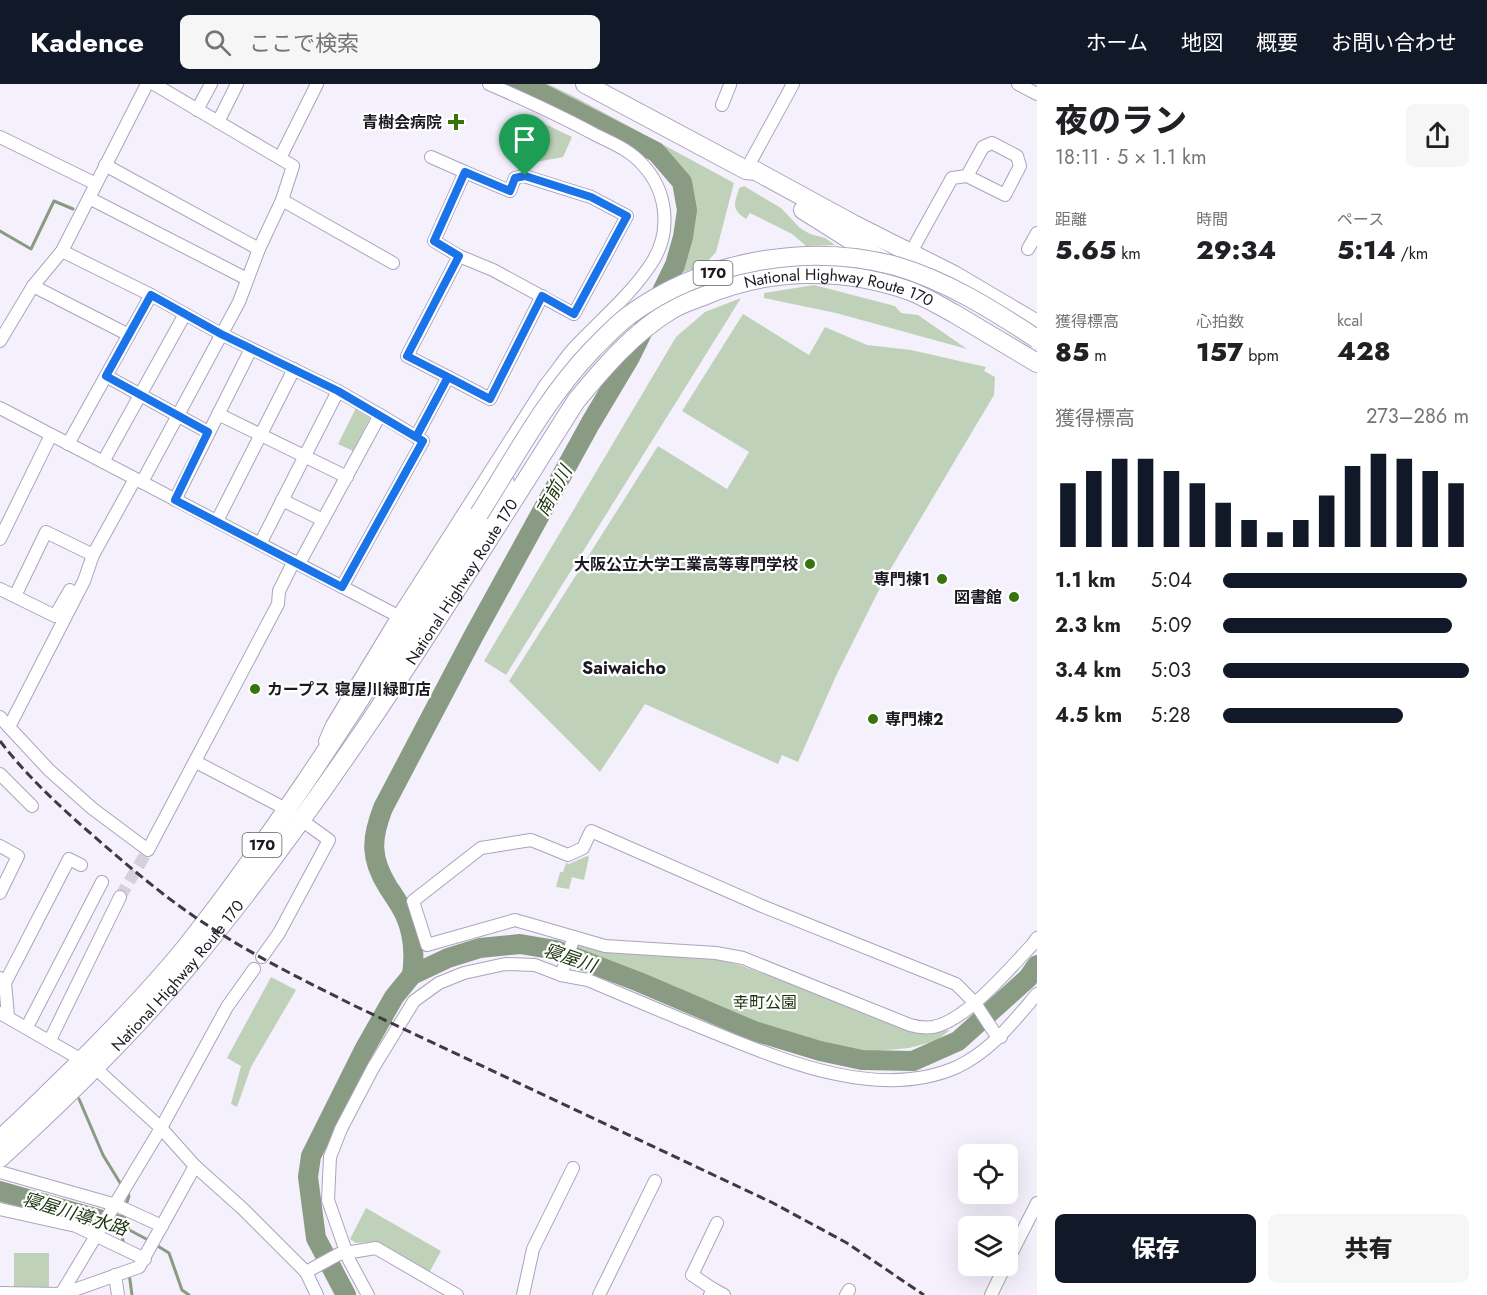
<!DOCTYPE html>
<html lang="ja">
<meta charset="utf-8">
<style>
:root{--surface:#fff;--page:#f6f6f6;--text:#202124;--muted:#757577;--accent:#111827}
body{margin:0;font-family:Jost,"Noto Sans JP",sans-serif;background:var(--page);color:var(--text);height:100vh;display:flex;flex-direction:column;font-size:22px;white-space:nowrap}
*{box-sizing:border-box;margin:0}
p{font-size:20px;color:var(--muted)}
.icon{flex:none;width:33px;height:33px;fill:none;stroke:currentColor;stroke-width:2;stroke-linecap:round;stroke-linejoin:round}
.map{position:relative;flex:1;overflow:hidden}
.panel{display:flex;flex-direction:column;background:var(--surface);width:450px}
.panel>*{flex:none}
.fabs{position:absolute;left:958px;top:1060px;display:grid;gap:12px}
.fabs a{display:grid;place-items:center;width:60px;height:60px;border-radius:9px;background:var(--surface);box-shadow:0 6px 24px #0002;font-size:30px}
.pin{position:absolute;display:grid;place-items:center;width:51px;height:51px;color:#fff;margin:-62px -26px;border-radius:50% 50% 50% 0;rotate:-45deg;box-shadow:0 0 6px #0007}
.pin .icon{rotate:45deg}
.round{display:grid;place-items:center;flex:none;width:63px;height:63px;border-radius:9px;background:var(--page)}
.head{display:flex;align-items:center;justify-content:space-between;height:102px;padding:0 18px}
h1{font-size:33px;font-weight:800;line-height:45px}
.stats{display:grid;grid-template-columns:repeat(3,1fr);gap:9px;height:102px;padding:6px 18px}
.stats div{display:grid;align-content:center}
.stats b{font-size:26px;font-weight:800}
.stats small{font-size:16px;font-weight:400}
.stats p{font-size:16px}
.chart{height:168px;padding:12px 18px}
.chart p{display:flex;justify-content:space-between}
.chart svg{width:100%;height:108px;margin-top:6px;stroke:var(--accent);stroke-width:6}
.cta{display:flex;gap:12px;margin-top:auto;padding:12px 18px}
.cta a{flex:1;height:69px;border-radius:9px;background:var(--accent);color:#fff;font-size:24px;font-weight:800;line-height:69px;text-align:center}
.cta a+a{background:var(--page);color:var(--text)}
ul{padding:0 18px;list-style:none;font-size:20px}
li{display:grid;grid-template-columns:96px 72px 1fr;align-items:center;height:45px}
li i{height:15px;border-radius:8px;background:var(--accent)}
header{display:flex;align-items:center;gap:36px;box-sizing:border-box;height:84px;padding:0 30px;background:var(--accent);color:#fff}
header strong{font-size:28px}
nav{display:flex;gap:33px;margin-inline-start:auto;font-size:21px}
.search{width:420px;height:54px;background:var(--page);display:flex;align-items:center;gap:15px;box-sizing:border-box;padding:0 21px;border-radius:9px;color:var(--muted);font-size:22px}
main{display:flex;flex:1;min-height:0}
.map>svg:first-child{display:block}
</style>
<header>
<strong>Kadence</strong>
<div class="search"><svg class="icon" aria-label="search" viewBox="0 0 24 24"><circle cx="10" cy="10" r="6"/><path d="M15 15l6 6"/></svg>ここで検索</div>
<nav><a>ホーム</a><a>地図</a><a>概要</a><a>お問い合わせ</a></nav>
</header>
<main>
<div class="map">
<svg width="1037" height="1211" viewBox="0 0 1037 1211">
<rect width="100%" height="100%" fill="#f4f1fd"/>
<g fill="#c0d1b9">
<path d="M 534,0 L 548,0 L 575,13 L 734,99 L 716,168 L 705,180 L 674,192 L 685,165 L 692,139 L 692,112 L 684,93 L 654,62 Z"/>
<path d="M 528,37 L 547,41 L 572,53 L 563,73 L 515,82 Z"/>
<path d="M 744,102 L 781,124 L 800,144 L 810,150 L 825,154 L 835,161 L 806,162 L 792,150 L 750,129 L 746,135 C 730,124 735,120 739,104 Z"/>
<path d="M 814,201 L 895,222 L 901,229 L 918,231 L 967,265 L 836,229 L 764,214 L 764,209 Z"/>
<path d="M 741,214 L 506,591 L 484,577 L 676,253 L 705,228 Z"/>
<path d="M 743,230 L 809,271 L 825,243 L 867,261 L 911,266 L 986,283 L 984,287 L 995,293 L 994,311 L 884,496 L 836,592 L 798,678 L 782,671 L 778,680 L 645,620 L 600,688 L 509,597 L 658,362 L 727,405 L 749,368 L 682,327 Z"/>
<path d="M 357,322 L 369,329 L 370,334 L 353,367 L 338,360 Z"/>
<path d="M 587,772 L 589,773 L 584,796 L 572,793 L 569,805 L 556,803 L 560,788 L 563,788 L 566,779 L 569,780 Z"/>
<path d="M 574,853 L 714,875 L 740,881 L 849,922 L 931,948 L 950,946 L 936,957 L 909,964 L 865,968 L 758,944 L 571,862 Z"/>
<path d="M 271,893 L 296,906 L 251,983 L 237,1023 L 231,1020 L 241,982 L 227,974 Z"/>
<path d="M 366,1124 L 441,1167 L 429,1189 L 377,1158 L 356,1159 L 350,1155 Z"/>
<rect x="14" y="1169" width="35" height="36"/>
</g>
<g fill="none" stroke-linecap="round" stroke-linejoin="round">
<g stroke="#899b82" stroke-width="3">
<path d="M 0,147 L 31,165 L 54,117 L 73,125"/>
<path d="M 79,1015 L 103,1071 L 122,1102"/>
<path d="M 126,1107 L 129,1112 L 127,1118"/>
<path d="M 123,1130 L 120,1141 L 124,1162"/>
<path d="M 120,1141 L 150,1157"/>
<path d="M 156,1161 L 169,1169 L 182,1206 L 189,1211"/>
<path d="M 129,1189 L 132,1211"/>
</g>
<g stroke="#899b82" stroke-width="20">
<path d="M 412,891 C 415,870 414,851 405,831 C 401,822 394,812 388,803 C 370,774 371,755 383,724 L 474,551 L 590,340 L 630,273 L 675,181 L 683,153 L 687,126 L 682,98 L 656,68 L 539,8 L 515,0"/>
<path d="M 0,1107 L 120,1141"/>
<path d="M 346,1211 L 316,1154 L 308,1093 L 311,1072 L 364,966 L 394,913 L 412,891 L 448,874 L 480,864 L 520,860 L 556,866 L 639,898 L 754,947 L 820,967 L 862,976 L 913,977 L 958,957 L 1028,894 L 1037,881"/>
</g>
<path stroke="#d4d1dc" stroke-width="12" stroke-dasharray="12 6" stroke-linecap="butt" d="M 120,813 L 148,766"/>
<defs>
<g id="minor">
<path d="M 1018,0 L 1037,10"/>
<path d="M 722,21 L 730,1"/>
<path d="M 197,26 L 211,0"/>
<path d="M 218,38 L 237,0"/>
<path d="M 0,53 L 96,100"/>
<path d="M 280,74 L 317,0"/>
<path d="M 105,81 L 259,165"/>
<path d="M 746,86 L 793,0"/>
<path d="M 89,114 L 247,195"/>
<path d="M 282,116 L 393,179"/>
<path d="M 1028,165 L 1037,149"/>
<path d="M 62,167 L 151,211 L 221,250 L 338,307 L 380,331"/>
<path d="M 911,168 L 952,94 L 967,92 L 1005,111 L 1020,82 L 1017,72 L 992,59 L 983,63 L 967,92"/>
<path d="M 459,172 L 493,186 L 574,230 L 627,132 L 591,113 L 524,92 L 515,94 L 510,107 L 465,88"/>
<path d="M 33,202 L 129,251"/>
<path d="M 0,257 L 33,202 L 62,167 L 147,0"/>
<path d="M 106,292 L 208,348"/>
<path d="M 448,293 L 490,315 L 542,212"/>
<path d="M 0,324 L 398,532"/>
<path d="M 218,330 L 347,393"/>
<path d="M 416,353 L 448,293 L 407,272 L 459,172 L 434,157 L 465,88 L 431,73"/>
<path d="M 68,360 L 151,211"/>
<path d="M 103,378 L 185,230"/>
<path d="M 135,395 L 93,471 L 84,497 L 9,643 L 49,686 L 93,725 L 148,766 L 278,520 L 279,507 L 294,477"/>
<path d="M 142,398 L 239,218 L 259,165 L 282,116 L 293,82 L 154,0"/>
<path d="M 175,416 L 251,265"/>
<path d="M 282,416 L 323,436"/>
<path d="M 217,437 L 294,285"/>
<path d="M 0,455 L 51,351"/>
<path d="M 260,460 L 338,307"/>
<path d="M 299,480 L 380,331 L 423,357 L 342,503"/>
<path d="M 0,505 L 55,532 L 70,506"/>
<path d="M 15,512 L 46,448 L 93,471"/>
<path d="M 384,616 L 384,598 L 490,433 L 508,398"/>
<path d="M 0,633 L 9,643"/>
<path d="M 325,657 L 332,641 L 398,532 L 546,300 C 556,288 564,275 574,264 C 600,236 630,212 651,180 C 672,149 668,107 642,80 C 630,66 612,59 596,51 C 561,32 526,16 489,0"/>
<path d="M 196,678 L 286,725 L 329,756 L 279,849 L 262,873"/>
<path d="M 0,690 L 32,722"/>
<path d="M 0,762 L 18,772 L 0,809"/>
<path d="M 561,891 L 574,853"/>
<path d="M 0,894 L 5,899 L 8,932"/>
<path d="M 5,899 L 69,775 L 81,781"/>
<path d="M 0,929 L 94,983 L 161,1044 L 195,1082 L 243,1125 L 306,1188 L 339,1170 L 376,1164 L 457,1211"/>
<path d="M 27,943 L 102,798"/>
<path d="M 1001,953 L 994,948 L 975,919 L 956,900 L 762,822 L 591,747 L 583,764 L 568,771 L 531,756 L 481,764 L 413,817 L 427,861 L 515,836 L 605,862 L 716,869 L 743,874 L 910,941 C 917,943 925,944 933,943 C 966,937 1009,885 1032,861 L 1037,854"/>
<path d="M 50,956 L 120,813"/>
<path d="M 0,1088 L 116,1121 L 162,1142"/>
<path d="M 0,1125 L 76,1142 L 145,1175"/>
<path d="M 1008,1176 L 1037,1119"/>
<path d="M 306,1188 L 317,1211"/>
<path d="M 115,1191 L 118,1211"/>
<path d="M 713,1205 L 724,1211"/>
<path d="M 0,1209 L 61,1210 L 161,1044 L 227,923 L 254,885"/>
<path d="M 60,1211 L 139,1183 L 195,1082"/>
<path d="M 368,1211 L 349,1176 L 328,1116 L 330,1073 L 341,1045 L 373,984 L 414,917 L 439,899 L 464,889 L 505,880 L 535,881 L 561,891 L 588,896 C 630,914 673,932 715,949 C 787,978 880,1017 957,983 C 991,967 1013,938 1037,910"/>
<path d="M 523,1211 L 533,1165 L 573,1084"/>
<path d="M 599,1211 L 655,1097"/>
<path d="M 710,1211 L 713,1205 L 692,1191 L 717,1139"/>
<path d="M 846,1211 L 849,1206"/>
<path d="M 991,1211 L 1005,1182"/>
</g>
<g id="highway">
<path d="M 585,0 L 746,86 L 756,87 L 853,140 L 954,191 L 1037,240"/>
<path d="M 803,126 L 889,180"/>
<path d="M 0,1055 C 26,1032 50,1007 75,983 C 113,945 152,905 186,863 C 294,726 384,576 479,430"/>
<path id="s1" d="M 0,1074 C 65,1015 128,953 185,886 C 333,709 453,511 576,317 C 604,283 633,249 671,226 C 680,220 691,217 701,213 C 767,184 842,183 910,207 C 926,213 940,222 955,230 C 982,246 1010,263 1037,279"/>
</g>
</defs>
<use href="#minor" stroke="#aba3be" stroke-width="14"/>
<use href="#highway" stroke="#aba3be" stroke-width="20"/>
<use href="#minor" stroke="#fff" stroke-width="12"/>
<use href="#highway" stroke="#fff" stroke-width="18"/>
<path stroke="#3d3a43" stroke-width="3" stroke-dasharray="9 4.5" stroke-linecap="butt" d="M 0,657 C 26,691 57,720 89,748 C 127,781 165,814 207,841 C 254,872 305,897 355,922 L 773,1119 L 847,1159 L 924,1211"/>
<defs>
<path id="highway-bridge" d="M 479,430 C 514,375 546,314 592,266 C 603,255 615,242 628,232 C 702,177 808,158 896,182 C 947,197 993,226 1037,255"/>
</defs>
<use href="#highway-bridge" stroke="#aba3be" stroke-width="20" stroke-linecap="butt"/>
<use href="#highway-bridge" stroke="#fff" stroke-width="18"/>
</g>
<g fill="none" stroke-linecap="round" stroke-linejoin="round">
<defs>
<path id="route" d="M 525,92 L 515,94 L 510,107 L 465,88 L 434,157 L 459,172 L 407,272 L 448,293 L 416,353 L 338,307 L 221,250 L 151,211 L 106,292 L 208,348 L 175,416 L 342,503 L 423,357 L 416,353 L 448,293 L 490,315 L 542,212 L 574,230 L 627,132 L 591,113 L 525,92"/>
</defs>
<use href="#route" stroke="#fff" stroke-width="12"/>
<use href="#route" stroke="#1a73e8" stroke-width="8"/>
</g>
<g fill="#37740b" stroke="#fff" stroke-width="2">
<path d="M453 29h6v6h6v6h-6v6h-6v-6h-6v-6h6z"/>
<circle cx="810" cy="480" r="6"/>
<circle cx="942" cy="495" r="6"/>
<circle cx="1014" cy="513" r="6"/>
<circle cx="255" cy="605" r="6"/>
<circle cx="873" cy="635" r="6"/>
</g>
<g text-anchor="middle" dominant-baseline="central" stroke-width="4.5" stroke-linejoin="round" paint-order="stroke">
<g fill="#fff" stroke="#605e64" stroke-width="1.5">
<rect x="693.5" y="177" width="39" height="24" rx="4.5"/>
<rect x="242.5" y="749" width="39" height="24" rx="4.5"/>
</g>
<g font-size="15" font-weight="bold" fill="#1c1922">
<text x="713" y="189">170</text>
<text x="262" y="761">170</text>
</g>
<g font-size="16" font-weight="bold" fill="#1c1922" stroke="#fff" text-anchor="end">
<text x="442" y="38">青樹会病院</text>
<text x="798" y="480">大阪公立大学工業高等専門学校</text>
<text x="930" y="495">専門棟1</text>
<text x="1002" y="513">図書館</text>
<text x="267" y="605" text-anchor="start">カープス 寝屋川緑町店</text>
<text x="885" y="635" text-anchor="start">専門棟2</text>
</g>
<g font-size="16" fill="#1c1922" stroke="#fff">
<text stroke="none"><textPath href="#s1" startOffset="1262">National Highway Route 170</textPath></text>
<text stroke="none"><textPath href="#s1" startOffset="741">National Highway Route 170</textPath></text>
<text stroke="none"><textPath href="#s1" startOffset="255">National Highway Route 170</textPath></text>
</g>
<g font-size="16" fill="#19330b" stroke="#fff">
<text x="765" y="918">幸町公園</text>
</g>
<g font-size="18" font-style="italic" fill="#19330b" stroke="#fff">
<text transform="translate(554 407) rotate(-61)">南前川</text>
<text transform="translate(570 874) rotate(19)">寝屋川</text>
<text transform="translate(75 1130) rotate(17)">寝屋川導水路</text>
</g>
<g font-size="18" font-weight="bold" fill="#1c1922" stroke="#fff">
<text x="624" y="584">Saiwaicho</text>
</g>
</g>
</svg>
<div class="fabs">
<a><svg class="icon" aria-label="locate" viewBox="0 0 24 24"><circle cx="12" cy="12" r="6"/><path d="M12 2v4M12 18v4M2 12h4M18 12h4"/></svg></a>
<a><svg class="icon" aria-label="layers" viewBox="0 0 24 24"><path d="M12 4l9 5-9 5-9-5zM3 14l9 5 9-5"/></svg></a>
</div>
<div class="pin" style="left:525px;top:92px;background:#1e9e55"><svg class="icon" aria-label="arrive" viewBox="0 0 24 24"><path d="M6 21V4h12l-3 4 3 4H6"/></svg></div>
</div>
<section class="panel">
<div class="head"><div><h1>夜のラン</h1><p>18:11 · 5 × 1.1 km</p></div><a class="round"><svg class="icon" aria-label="share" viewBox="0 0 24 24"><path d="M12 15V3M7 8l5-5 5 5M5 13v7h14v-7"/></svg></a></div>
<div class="stats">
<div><p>距離</p><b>5.65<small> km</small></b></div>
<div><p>時間</p><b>29:34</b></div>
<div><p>ペース</p><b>5:14<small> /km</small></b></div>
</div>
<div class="stats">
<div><p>獲得標高</p><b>85<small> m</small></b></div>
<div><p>心拍数</p><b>157<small> bpm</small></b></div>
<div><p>kcal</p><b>428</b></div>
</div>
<div class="chart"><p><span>獲得標高</span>273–286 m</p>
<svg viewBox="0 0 160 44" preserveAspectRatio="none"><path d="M5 44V18M15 44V13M25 44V8M35 44V8M45 44V13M55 44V18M65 44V26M75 44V33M85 44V38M95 44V33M105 44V23M115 44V11M125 44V6M135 44V8M145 44V13M155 44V18"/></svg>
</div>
<ul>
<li><b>1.1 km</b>5:04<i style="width:99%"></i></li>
<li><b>2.3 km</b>5:09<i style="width:93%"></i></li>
<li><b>3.4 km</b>5:03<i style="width:100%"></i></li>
<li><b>4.5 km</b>5:28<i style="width:73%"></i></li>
</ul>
<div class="cta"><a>保存</a><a>共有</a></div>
</section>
</main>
